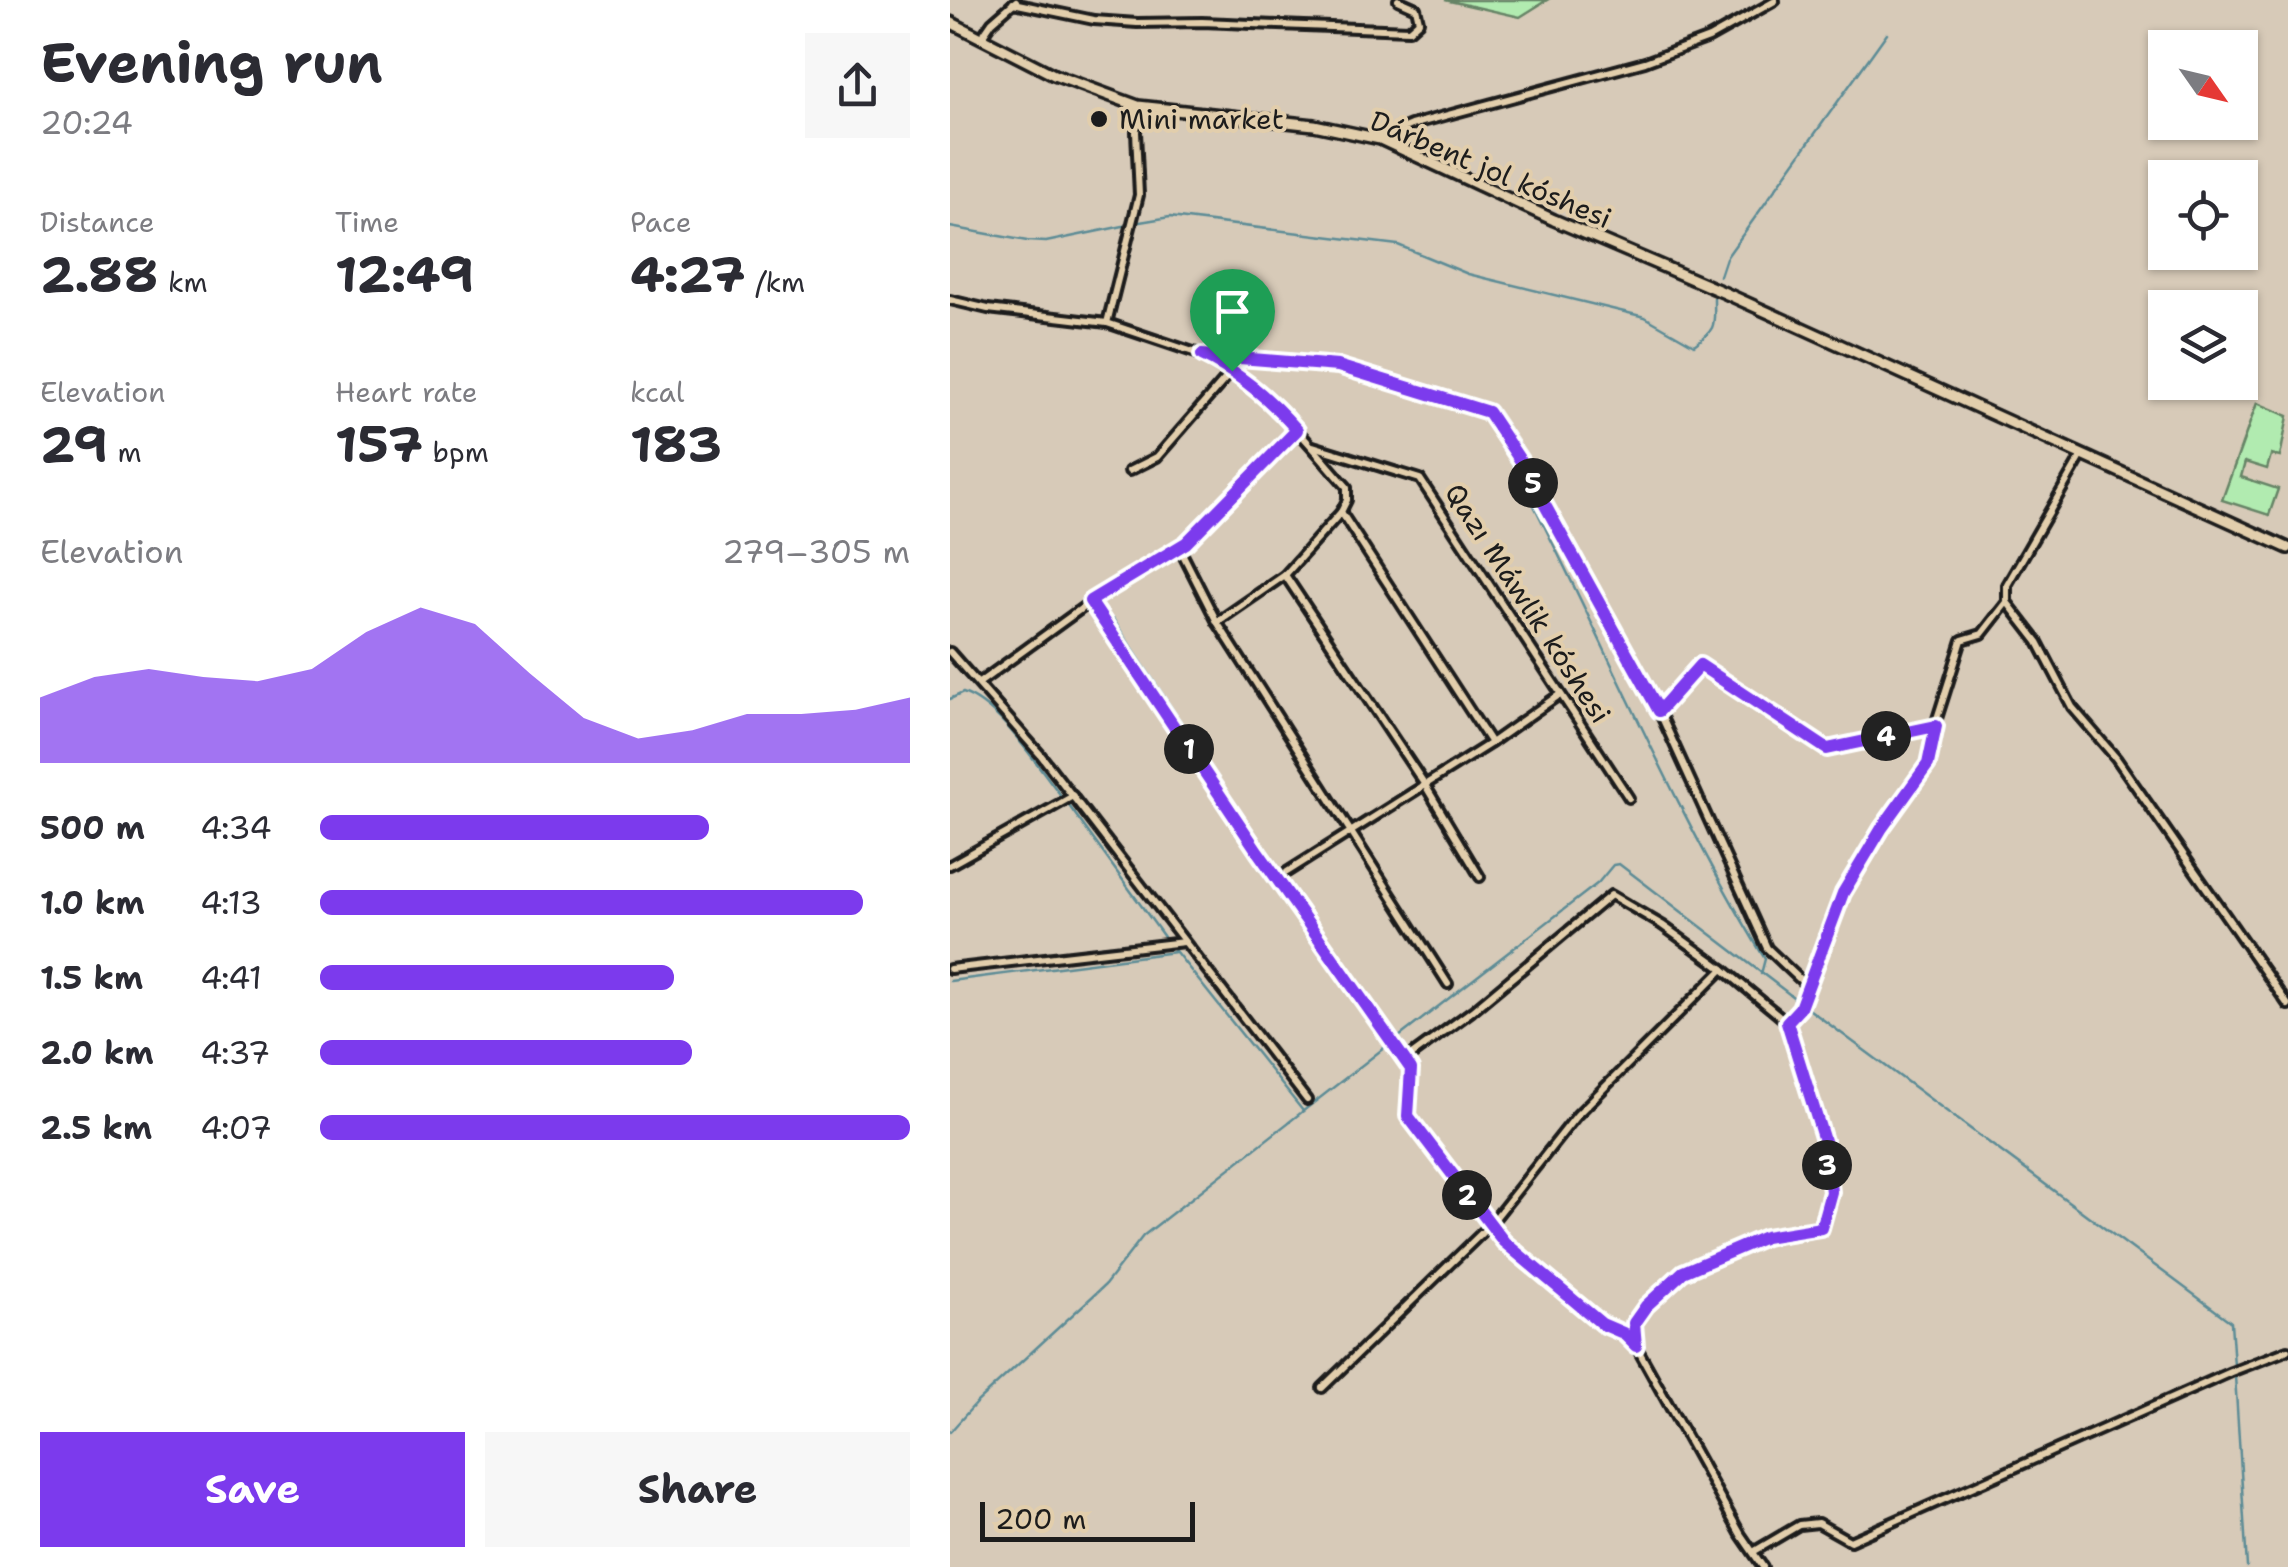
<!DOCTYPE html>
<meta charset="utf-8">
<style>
:root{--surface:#fff;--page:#f7f7f7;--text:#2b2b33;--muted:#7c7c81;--accent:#7c3aed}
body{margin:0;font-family:"Shantell Sans",sans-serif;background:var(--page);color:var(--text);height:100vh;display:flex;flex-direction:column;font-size:38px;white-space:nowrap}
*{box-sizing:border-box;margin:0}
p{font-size:32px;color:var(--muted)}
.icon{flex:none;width:55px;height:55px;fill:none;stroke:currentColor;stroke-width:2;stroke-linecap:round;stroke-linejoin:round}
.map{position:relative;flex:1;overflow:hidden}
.sheet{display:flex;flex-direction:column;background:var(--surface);width:950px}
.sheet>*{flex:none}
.needle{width:65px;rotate:124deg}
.fabs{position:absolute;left:1198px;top:30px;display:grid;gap:20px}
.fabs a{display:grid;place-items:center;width:110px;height:110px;border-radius:0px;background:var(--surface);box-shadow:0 2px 8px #0004;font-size:50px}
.scale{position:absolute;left:30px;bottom:25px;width:215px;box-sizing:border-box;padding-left:10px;border:5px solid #1c1c1c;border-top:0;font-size:28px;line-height:35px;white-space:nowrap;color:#1c1c1c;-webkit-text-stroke:8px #e2ceac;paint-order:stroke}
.pin{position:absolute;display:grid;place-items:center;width:85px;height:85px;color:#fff;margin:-102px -42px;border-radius:50% 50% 50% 0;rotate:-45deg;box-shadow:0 0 10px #0007}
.pin .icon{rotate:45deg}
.km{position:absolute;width:50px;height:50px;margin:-25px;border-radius:50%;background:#222;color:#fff;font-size:28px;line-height:50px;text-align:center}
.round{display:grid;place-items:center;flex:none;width:105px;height:105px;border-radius:0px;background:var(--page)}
.head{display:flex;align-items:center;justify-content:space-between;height:170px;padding:0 40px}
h1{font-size:55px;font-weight:700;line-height:75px}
.stats{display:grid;grid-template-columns:repeat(3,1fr);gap:15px;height:170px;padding:10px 40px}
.stats div{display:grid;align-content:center}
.stats b{font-size:50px;font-weight:700}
.stats small{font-size:28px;font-weight:400}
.stats p{font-size:28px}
.chart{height:280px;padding:20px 40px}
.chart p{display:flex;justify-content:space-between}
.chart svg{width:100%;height:180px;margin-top:10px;fill:var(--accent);opacity:.7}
.cta{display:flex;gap:20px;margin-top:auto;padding:20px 40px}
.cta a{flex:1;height:115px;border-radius:0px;background:var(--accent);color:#fff;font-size:40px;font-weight:700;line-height:115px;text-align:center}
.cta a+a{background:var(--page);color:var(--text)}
ul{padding:0 40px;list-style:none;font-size:32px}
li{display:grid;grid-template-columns:160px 120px 1fr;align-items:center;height:75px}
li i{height:25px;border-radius:12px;background:var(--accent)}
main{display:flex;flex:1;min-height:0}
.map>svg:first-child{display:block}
</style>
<main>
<section class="sheet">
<div class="head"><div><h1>Evening run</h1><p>20:24</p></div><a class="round"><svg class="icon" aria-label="share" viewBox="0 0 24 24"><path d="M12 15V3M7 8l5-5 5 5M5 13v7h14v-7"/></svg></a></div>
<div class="stats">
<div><p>Distance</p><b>2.88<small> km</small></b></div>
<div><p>Time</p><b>12:49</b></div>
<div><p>Pace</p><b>4:27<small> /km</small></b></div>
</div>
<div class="stats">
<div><p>Elevation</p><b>29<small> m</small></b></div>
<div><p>Heart rate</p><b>157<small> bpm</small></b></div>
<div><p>kcal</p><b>183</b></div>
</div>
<div class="chart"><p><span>Elevation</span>279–305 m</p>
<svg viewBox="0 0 160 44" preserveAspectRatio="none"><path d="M0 44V28L10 23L20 21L30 23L40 24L50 21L60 12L70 6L80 10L90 22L100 33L110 38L120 36L130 32L140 32L150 31L160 28V44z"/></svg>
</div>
<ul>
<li><b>500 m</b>4:34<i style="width:66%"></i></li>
<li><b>1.0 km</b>4:13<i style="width:92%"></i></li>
<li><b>1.5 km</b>4:41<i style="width:60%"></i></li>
<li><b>2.0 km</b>4:37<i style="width:63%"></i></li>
<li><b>2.5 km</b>4:07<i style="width:100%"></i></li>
</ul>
<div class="cta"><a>Save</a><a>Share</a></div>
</section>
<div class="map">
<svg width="1338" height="1567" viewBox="0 0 1338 1567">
<rect width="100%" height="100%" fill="#d7cab8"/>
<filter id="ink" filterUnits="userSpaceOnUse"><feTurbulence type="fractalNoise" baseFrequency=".01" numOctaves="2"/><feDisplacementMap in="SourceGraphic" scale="20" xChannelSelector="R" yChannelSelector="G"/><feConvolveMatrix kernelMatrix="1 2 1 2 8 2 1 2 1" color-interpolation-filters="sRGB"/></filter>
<g filter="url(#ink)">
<g fill="#b1ebb0" stroke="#668466" stroke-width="2.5">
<path d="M 495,0 L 597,0 L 570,17 Z"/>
<path d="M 1307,403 L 1338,416 L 1330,457 L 1321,455 L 1317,469 L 1295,462 L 1291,477 L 1328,489 L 1319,515 L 1272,500 Z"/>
</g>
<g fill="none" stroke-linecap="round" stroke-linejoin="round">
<g stroke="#5d8c96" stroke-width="2.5">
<path d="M 190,222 L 220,217 L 448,245 L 518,274 L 695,317 L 744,345 C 768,328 764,325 764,298"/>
<path d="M 0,227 L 77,241 L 96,242 L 178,225"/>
<path d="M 770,276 L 776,258 L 937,33"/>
<path d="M 548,436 C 641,608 713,792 815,959 L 811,974"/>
<path d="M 163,619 L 343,894 L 447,1037"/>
<path d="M 0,699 L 13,693 C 51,706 87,766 113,798"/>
<path d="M 117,803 L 214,937"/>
<path d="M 222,947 L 353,1111"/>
<path d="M 0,981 L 225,952"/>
<path d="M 856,1007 L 1281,1322 L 1284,1366"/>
<path d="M 445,1040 L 648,883 L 663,865 L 669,864 L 847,1000"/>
<path d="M 1285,1376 L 1297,1567"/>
<path d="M 0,1432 L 26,1403 L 155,1285 L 193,1236 L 439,1044"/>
</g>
<defs>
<g id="minor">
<path d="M 63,3 L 144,20 L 187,23 L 252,22 L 459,30 L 469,21 L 466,8 L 448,0"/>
<path d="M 31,38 L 42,22 L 66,1"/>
<path d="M 431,138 L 461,125 L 695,62 L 759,38 L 825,1"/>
<path d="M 0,300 L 38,309 L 157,323 L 252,355 L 387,366 L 541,414 L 571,459 L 709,711 L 817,948 L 858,987"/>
<path d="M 157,323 L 189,195 L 186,132 L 188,106"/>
<path d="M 257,357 C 315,385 355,440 397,487 L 397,500 L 391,512 L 541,743"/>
<path d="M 363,446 L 470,479 L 679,798"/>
<path d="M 1132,455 L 1057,585 L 1057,602 L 1088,642 L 1122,707 L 1166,758 L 1338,1005"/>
<path d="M 179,471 L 207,457 L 282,371"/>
<path d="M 229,547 L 267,622 L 498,984"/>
<path d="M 335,575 L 475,785 L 530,877"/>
<path d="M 141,601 L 307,852 L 461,1069 L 458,1116 L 554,1242 L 652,1324 L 673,1333 L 686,1346 L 791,1535 L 813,1567"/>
<path d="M 267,622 L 335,575 L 391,512"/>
<path d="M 0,652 L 90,754 L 357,1100"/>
<path d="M 29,683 L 150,595 L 236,543 L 347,430"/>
<path d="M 709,711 L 750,665 L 877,749 L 985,725"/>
<path d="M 0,865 L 123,796"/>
<path d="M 337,872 L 541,743 L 609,695"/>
<path d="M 0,969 L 234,942"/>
<path d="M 837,1022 L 850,1008 L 893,893 L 932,827 L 979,764 L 985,725 L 1012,640 L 1032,634 L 1057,602"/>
<path d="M 455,1060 L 522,1011 L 661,895 L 712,925 L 773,969 L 837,1022 L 875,1144 L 881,1193 L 871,1228 L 815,1237 L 733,1273 L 696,1306 L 684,1323 L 686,1344"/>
<path d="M 372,1388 L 539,1226 L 627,1115 L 773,969"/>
<path d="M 803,1552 L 849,1525 L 868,1523 L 900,1541 L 1281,1372 L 1338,1350"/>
</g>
<path id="secondary" d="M 0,22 L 104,75 L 188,106 L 364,125 L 430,139 L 604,220 L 775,293 L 1338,548"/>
</defs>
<use href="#minor" stroke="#1c1c1c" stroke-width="14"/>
<use href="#secondary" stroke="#1c1c1c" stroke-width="16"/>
<use href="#minor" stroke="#e2ceac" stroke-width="6"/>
<use href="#secondary" stroke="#e2ceac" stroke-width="9"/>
</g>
</g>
<g fill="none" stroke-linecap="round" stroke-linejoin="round" filter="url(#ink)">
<defs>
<path id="route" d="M 252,355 L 388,366 L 538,412 L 570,460 L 709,711 L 750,665 L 877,749 L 986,726 L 978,764 L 932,828 L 893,893 L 850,1008 L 837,1022 L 875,1144 L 881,1192 L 871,1228 L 815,1237 L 733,1272 L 696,1306 L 684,1323 L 686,1346 L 673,1333 L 652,1324 L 554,1242 L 458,1116 L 461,1069 L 308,852 L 140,601 L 236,543 L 347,430 C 320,399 288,372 252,355 Z"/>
</defs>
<use href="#route" stroke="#fff" stroke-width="20"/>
<use href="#route" stroke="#7c3aed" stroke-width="12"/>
</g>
<circle fill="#1c1c1c" stroke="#e2ceac" stroke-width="4" cx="149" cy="119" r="10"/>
<g text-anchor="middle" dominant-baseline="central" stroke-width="8" stroke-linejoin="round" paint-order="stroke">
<g font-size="28" fill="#1c1c1c" stroke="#e2ceac" text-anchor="start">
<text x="169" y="119">Mini market</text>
</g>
<g font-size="28" fill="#1c1c1c" stroke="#e2ceac">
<text transform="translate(541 169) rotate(23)">Dárbent jol kóshesi</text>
<text transform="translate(578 603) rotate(57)">Qazı Máwlik kóshesi</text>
</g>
</g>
</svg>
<div class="fabs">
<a><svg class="needle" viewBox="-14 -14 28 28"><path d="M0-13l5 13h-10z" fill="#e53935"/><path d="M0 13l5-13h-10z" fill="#7c7c81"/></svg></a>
<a><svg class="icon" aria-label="locate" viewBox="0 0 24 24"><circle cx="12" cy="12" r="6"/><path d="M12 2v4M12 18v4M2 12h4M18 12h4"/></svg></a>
<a><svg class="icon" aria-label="layers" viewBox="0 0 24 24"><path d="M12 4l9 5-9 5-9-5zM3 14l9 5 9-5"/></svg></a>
</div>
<div class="scale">200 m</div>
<div class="pin" style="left:282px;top:371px;background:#1e9e55"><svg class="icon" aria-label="arrive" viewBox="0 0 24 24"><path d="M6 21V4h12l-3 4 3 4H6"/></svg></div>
<b class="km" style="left:239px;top:749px">1</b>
<b class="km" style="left:517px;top:1195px">2</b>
<b class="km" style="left:877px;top:1165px">3</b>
<b class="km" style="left:936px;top:736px">4</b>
<b class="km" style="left:583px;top:483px">5</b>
</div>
</main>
